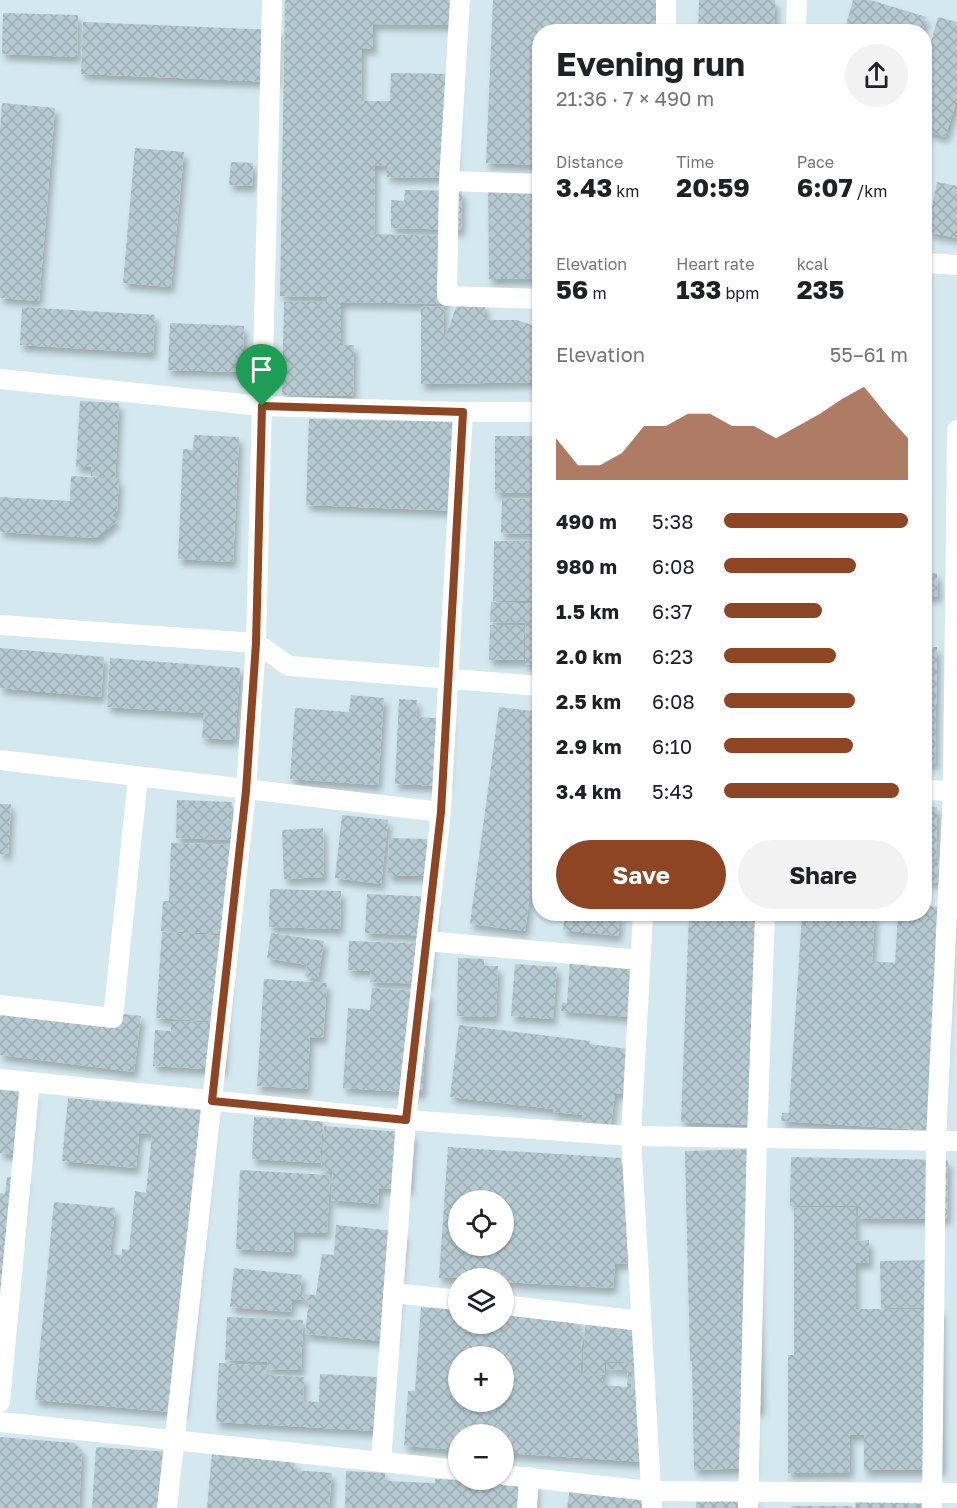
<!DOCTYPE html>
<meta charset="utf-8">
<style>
:root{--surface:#fff;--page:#f2f2f2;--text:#202124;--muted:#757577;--accent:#8d4524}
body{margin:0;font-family:"Golos Text",sans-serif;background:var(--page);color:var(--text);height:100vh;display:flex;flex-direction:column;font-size:22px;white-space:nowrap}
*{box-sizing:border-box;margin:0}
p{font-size:20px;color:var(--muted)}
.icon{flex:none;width:33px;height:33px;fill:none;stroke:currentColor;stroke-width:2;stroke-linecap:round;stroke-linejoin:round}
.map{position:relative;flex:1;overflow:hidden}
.sheet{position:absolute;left:532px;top:24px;width:400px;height:897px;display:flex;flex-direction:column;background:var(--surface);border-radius:24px;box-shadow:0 2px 4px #0004}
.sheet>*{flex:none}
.buttons{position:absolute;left:448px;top:1190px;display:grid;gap:12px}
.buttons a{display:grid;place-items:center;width:66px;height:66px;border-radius:50%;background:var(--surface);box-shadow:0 2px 4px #0004;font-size:30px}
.pin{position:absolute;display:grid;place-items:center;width:51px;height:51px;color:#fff;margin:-62px -26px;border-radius:50% 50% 50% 0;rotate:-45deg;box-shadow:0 0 6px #0007}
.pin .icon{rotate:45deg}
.round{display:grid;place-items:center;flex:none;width:63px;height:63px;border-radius:32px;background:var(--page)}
.overview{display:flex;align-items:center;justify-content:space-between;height:102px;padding:0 24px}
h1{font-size:33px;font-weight:700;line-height:45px}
.figures{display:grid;grid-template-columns:repeat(3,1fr);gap:9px;height:102px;padding:6px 24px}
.figures div{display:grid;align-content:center}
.figures b{font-size:26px;font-weight:700}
.figures small{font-size:16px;font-weight:400}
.figures p{font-size:16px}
.chart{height:168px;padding:12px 24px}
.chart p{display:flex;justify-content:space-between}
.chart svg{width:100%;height:108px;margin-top:6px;fill:var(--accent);opacity:.7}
.primary-button{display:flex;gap:12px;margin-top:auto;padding:12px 24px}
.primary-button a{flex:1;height:69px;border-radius:36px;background:var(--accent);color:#fff;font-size:24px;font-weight:700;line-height:69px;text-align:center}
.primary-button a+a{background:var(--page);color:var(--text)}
ul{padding:0 24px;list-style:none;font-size:20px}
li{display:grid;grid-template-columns:96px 72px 1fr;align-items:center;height:45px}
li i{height:15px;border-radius:8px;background:var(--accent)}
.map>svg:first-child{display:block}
</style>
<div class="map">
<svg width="957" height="1508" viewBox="0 0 957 1508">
<defs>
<pattern id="building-cross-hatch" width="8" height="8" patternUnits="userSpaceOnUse" patternTransform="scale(1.5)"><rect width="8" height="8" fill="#b6cad1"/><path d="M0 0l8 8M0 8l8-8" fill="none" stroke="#9daeb4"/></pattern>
<filter id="shadow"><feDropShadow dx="3.5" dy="6" stdDeviation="3" flood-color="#0004"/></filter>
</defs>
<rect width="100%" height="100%" fill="#d4e8ef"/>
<g fill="url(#building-cross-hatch)" fill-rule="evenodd" filter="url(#shadow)">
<path d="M 285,0 L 456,0 L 455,25 L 373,24 L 373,49 L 362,48 L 361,101 L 390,101 L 391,73 L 456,74 L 454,178 L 387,177 L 387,166 L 375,165 L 374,234 L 447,236 L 446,304 L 341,302 L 341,345 L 354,345 L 353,396 L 282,395 L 284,302 L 327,302 L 327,297 L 280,296 Z"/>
<path d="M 493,0 L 662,0 L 659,30 L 630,29 L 629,32 L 540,32 L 540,165 L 486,163 Z"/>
<path d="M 699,0 L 775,0 L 775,32 L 698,32 Z"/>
<path d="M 853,0 L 870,0 L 926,17 L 922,32 L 844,32 Z"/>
<path d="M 3,13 L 78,15 L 77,57 L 2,54 Z"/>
<path d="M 938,17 L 957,22 L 957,100 L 945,137 L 926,131 L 926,60 Z"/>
<path d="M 83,22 L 278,30 L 276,82 L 81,74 Z"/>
<path d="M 2,103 L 55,108 L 39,301 L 0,298 L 0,130 Z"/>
<path d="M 135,148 L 184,152 L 171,287 L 123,283 Z"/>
<path d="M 231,162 L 253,163 L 252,186 L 229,185 Z"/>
<path d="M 937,182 L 957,186 L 957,238 L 927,232 Z"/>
<path d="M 540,183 L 540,278 L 489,279 L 488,184 Z"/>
<path d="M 405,190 L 462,191 L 461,230 L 391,228 L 391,200 L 404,201 Z"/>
<path d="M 485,304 L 485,320 L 517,320 L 540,328 L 540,382 L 421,384 L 421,307 L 444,306 L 444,340 L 457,305 Z"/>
<path d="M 22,307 L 155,315 L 153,353 L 20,345 Z"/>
<path d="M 170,323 L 244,326 L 242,372 L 168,370 Z"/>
<path d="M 80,401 L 119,403 L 115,478 L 91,476 L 91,467 L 76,467 Z"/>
<path d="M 309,419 L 462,422 L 459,511 L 306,505 Z"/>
<path d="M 194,435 L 239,437 L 233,562 L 178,559 L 183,449 L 193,450 Z"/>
<rect x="495" y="436" width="45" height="57"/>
<path d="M 71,476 L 119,479 L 117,511 L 112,515 L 117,521 L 96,538 L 0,532 L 0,497 L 70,501 Z"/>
<path d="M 502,498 L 536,499 L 534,534 L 501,533 Z"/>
<path d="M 494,541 L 540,541 L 540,601 L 493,601 Z"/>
<path d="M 937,573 L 938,596 L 926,597 L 926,574 Z"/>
<path d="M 491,602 L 540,604 L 540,665 L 525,664 L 526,623 L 490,622 Z"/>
<path d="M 490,625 L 524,625 L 524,660 L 489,660 Z"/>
<path d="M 926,647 L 937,647 L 935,764 L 926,764 Z"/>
<path d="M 0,648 L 104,657 L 101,697 L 0,688 Z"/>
<path d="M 110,658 L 240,668 L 235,740 L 202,738 L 204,713 L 107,707 Z"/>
<path d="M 351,695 L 384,698 L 378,785 L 290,779 L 295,708 L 349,712 Z"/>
<path d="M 399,699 L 417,700 L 416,717 L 449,719 L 446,786 L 395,784 Z"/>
<path d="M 499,707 L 540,712 L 540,825 L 525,931 L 470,924 Z"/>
<path d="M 177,800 L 232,802 L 231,840 L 176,838 Z"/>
<path d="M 0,804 L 11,804 L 8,854 L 0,854 Z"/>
<path d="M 926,807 L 937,807 L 936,859 L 926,859 Z"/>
<path d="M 342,815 L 388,820 L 381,884 L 335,878 Z"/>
<path d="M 323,828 L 324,877 L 284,879 L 282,830 Z"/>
<path d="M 389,838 L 427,839 L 426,876 L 388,876 Z"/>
<path d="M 171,843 L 241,845 L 229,934 L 161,931 L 163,901 L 169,901 Z"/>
<path d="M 926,863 L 938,863 L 937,883 L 926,882 Z"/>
<path d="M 270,889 L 341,891 L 340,929 L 269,927 Z"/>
<path d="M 367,894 L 434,897 L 432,936 L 365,933 Z"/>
<path d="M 926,906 L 953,908 L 938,1131 L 781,1121 L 782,1113 L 789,1113 L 802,914 L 875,914 L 872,961 L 895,963 L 898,914 L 926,914 Z"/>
<path d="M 565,914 L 620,914 L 618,936 L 563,930 Z"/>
<path d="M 689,914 L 764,914 L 756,1125 L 681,1122 Z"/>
<path d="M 162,932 L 230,936 L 225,1022 L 156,1018 Z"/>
<path d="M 271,933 L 324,941 L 318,979 L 305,976 L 307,965 L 267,958 Z"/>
<path d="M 349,941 L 431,944 L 429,984 L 370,982 L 371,971 L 348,970 Z"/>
<path d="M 458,958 L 484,959 L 484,966 L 498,966 L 496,1017 L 457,1016 Z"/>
<path d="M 570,962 L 633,967 L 629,1017 L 561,1011 L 562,1002 L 567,1003 Z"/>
<path d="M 515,964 L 557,967 L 553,1019 L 511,1016 Z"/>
<path d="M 264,979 L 327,983 L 323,1038 L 310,1037 L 307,1089 L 257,1086 Z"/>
<path d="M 372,988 L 429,992 L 422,1093 L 343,1088 L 348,1008 L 370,1010 Z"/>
<path d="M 0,1000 L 141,1016 L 134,1072 L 0,1055 Z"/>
<path d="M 171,1021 L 225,1023 L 223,1070 L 153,1066 L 155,1030 L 171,1031 Z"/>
<path d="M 459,1025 L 590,1041 L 589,1044 L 628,1049 L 623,1094 L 615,1093 L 611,1125 L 582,1121 L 583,1115 L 553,1112 L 553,1109 L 450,1097 Z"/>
<path d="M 0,1090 L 33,1093 L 26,1156 L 0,1153 Z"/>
<path d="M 68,1098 L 212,1111 L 183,1413 L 35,1400 L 54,1202 L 115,1208 L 110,1254 L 121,1255 L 119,1279 L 122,1249 L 129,1250 L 135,1191 L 146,1193 L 152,1134 L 139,1133 L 136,1168 L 62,1161 Z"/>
<path d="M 254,1117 L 323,1121 L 320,1163 L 252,1159 Z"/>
<path d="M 324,1126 L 413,1133 L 409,1190 L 379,1188 L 378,1204 L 331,1200 L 333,1172 L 321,1171 Z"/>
<path d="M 448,1147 L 621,1158 L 620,1175 L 632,1176 L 626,1264 L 615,1263 L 613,1288 L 504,1282 L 504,1278 L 439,1278 ZM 459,1200 L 504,1200 L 504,1245 L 459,1245 Z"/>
<path d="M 755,1149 L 761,1410 L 752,1410 L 753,1468 L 694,1470 L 692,1361 L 690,1361 L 685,1151 Z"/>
<path d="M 791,1157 L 948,1160 L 947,1219 L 858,1218 L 858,1206 L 790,1206 Z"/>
<path d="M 240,1170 L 330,1175 L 327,1233 L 294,1232 L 293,1252 L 236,1249 Z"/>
<path d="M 7,1177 L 25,1179 L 0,1347 L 0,1193 L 5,1194 Z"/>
<path d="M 856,1207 L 856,1241 L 869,1240 L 869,1263 L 856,1263 L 856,1309 L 941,1309 L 942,1470 L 864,1470 L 864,1435 L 850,1435 L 850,1472 L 788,1473 L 788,1355 L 794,1355 L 794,1208 Z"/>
<path d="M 336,1225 L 404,1232 L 393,1342 L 305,1334 L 309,1300 L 292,1299 L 291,1312 L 230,1307 L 234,1268 L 302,1275 L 300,1294 L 316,1295 L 322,1254 L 334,1255 Z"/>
<path d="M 931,1260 L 932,1307 L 881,1308 L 880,1261 Z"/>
<path d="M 421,1307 L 459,1310 L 459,1323 L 504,1323 L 504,1313 L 578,1318 L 577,1331 L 583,1332 L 580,1375 L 603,1376 L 603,1385 L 627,1387 L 628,1370 L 606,1369 L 607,1363 L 633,1364 L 631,1390 L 649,1391 L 644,1462 L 504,1453 L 504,1434 L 459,1434 L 459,1450 L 404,1446 L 408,1391 L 415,1391 ZM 459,1356 L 504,1356 L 504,1401 L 459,1401 Z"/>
<path d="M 227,1317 L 303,1320 L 301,1370 L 267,1369 L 268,1362 L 225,1360 Z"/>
<path d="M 585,1320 L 643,1322 L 641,1363 L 605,1361 L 604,1375 L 583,1374 Z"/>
<path d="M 219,1363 L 266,1366 L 265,1375 L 304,1377 L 303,1401 L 319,1402 L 320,1374 L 377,1377 L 374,1431 L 216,1422 Z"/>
<path d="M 0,1437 L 74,1443 L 82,1451 L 79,1508 L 0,1508 Z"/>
<path d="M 96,1447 L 170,1452 L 167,1508 L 92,1508 Z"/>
<path d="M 212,1454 L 295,1462 L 294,1470 L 332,1473 L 329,1508 L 207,1508 Z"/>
<path d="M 346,1471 L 385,1473 L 385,1481 L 435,1483 L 435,1479 L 536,1483 L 535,1508 L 345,1508 Z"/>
<path d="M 570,1488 L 656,1498 L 655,1508 L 567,1508 Z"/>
<path d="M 756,1500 L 756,1508 L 696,1508 L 696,1502 Z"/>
<path d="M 856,1502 L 936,1504 L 936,1508 L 855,1508 Z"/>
<rect x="791" y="1506" width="61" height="2"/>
</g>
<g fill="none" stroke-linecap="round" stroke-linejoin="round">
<g stroke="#fff" stroke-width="20">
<path d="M 460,0 L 449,181 L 447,296 L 540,299"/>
<path d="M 666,32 L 666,0"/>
<path d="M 796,32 L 797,0"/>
<path d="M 449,181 L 540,184"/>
<path d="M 926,263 L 957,265"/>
<path d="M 0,379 L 262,406 L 463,412 L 540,412"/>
<path d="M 0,625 L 256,643 L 289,666 L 540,686"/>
<path d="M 0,760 L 441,812"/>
<path d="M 926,790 L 957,791"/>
<path d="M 643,914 L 631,1136 L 652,1508"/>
<path d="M 426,941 L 640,960"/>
<path d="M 0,1005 L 113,1018 L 138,777"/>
<path d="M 0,1079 L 406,1120 L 631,1136 L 957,1141"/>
<path d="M 393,1293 L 459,1300"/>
<path d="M 504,1305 L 641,1321"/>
<path d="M 0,1402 L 30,1082"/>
<path d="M 0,1422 L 459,1470"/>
<path d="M 381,1462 L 406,1120 L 441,812 L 463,412"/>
<path d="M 504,1475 L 650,1491 L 957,1493"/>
<path d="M 167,1508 L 246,791 L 256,643 L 272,0"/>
<path d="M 527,1508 L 529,1477"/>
<path d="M 748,1508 L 757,1138 L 765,914"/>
<path d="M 932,1508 L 936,1140 L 953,791 L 957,430"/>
</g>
</g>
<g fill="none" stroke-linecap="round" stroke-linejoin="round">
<defs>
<path id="route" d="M 262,406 L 463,412 L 441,812 L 406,1120 L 212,1101 L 246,791 L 256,643 Z"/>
</defs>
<use href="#route" stroke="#fff" stroke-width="12"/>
<use href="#route" stroke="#8d4524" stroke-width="8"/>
</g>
</svg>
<div class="buttons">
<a><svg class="icon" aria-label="locate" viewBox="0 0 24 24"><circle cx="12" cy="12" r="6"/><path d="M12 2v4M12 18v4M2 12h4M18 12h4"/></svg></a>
<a><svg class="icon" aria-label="layers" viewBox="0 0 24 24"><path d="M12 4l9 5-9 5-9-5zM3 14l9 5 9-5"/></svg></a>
<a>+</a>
<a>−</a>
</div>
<div class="pin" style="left:262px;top:406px;background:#1e9e55"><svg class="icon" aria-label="arrive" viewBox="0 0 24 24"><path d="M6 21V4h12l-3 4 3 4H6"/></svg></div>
<section class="sheet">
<div class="overview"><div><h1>Evening run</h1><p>21:36 · 7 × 490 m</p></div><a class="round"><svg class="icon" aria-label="share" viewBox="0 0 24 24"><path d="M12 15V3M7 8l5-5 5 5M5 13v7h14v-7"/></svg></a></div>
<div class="figures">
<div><p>Distance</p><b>3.43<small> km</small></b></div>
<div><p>Time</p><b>20:59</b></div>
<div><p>Pace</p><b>6:07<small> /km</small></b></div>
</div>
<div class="figures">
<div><p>Elevation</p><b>56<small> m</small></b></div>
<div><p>Heart rate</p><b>133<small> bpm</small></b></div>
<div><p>kcal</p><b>235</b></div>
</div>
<div class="chart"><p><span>Elevation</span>55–61 m</p>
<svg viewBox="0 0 160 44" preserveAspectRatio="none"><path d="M0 44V27L10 38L20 38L30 33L40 22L50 22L60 17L70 17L80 22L90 22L100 27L110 22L120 17L130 11L140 6L150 17L160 27V44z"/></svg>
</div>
<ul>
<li><b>490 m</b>5:38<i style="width:100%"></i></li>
<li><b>980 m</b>6:08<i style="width:72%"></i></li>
<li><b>1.5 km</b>6:37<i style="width:53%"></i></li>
<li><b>2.0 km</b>6:23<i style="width:61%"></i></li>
<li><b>2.5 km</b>6:08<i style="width:71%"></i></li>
<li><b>2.9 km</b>6:10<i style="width:70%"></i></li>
<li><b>3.4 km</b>5:43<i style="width:95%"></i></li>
</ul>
<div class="primary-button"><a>Save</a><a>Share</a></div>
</section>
</div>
